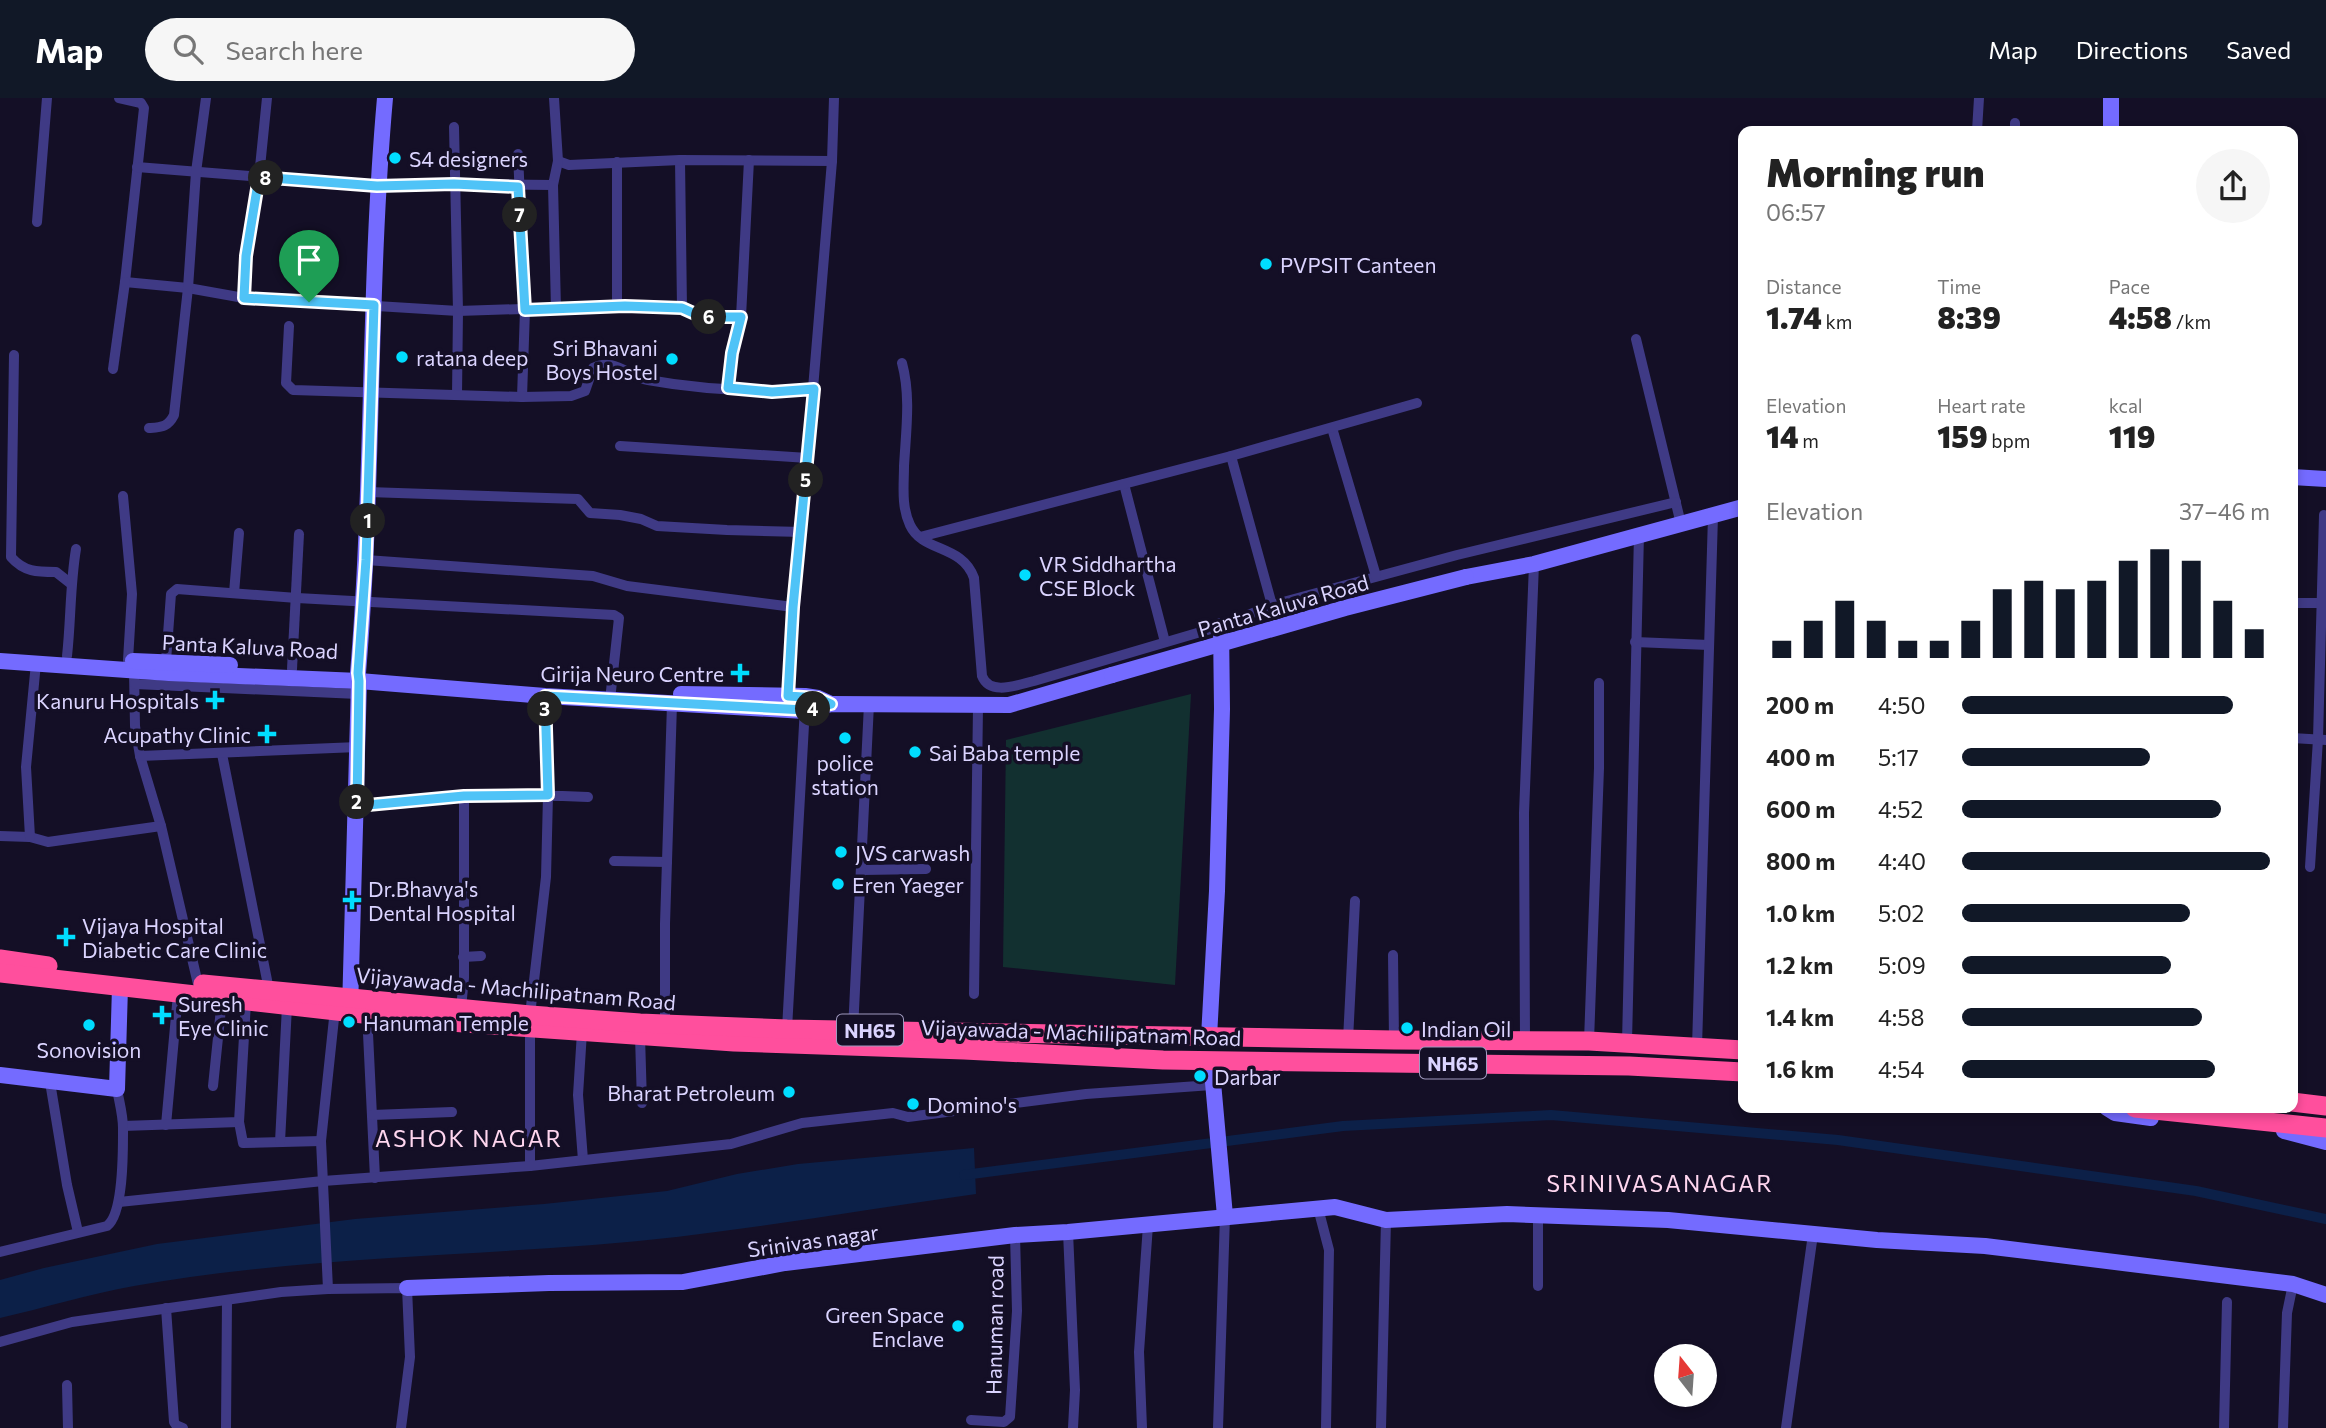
<!DOCTYPE html>
<meta charset="utf-8">
<style>
:root{--surface:#fff;--page:#f6f6f6;--text:#222;--muted:#767676;--accent:#111827}
body{margin:0;font-family:Commissioner,sans-serif;background:var(--page);color:var(--text);height:100vh;display:flex;flex-direction:column;font-size:26px;white-space:nowrap}
*{box-sizing:border-box;margin:0}
p{font-size:23px;color:var(--muted)}
.icon{flex:none;width:38px;height:38px;fill:none;stroke:currentColor;stroke-width:2;stroke-linecap:round;stroke-linejoin:round}
.map{position:relative;flex:1;overflow:hidden}
.sheet{position:absolute;left:1738px;top:28px;width:560px;height:987px;display:flex;flex-direction:column;background:var(--surface);border-radius:14px;box-shadow:0 4px 10px #0003}
.sheet>*{flex:none}
.needle{width:46px;rotate:343deg}
.tools{position:absolute;left:1654px;top:1246px;display:grid;gap:14px}
.tools a{display:grid;place-items:center;width:63px;height:63px;border-radius:50%;background:var(--surface);box-shadow:0 4px 10px #0003;font-size:35px}
.pin{position:absolute;display:grid;place-items:center;width:60px;height:60px;color:#fff;margin:-72px -30px;border-radius:50% 50% 50% 0;rotate:-45deg;box-shadow:0 0 7px #0007}
.pin .icon{rotate:45deg}
.km{position:absolute;width:35px;height:35px;margin:-18px;border-radius:50%;background:#222;color:#fff;font-size:19px;line-height:35px;text-align:center}
.round{display:grid;place-items:center;flex:none;width:74px;height:74px;border-radius:37px;background:var(--page)}
.overview{display:flex;align-items:center;justify-content:space-between;height:119px;padding:0 28px}
h1{font-size:38px;font-weight:800;line-height:52px}
.stats{display:grid;grid-template-columns:repeat(3,1fr);gap:10px;height:119px;padding:7px 28px}
.stats div{display:grid;align-content:center}
.stats b{font-size:30px;font-weight:800}
.stats small{font-size:19px;font-weight:400}
.stats p{font-size:19px}
.chart{height:196px;padding:14px 28px}
.chart p{display:flex;justify-content:space-between}
.chart svg{width:100%;height:126px;margin-top:7px;stroke:var(--accent);stroke-width:6}
ul{padding:0 28px;list-style:none;font-size:23px}
li{display:grid;grid-template-columns:112px 84px 1fr;align-items:center;height:52px}
li i{height:18px;border-radius:9px;background:var(--accent)}
header{display:flex;align-items:center;gap:42px;box-sizing:border-box;height:98px;padding:0 35px;background:var(--accent);color:#fff}
header strong{font-size:33px}
nav{display:flex;gap:38px;margin-inline-start:auto;font-size:24px}
.search{width:490px;height:63px;background:var(--page);display:flex;align-items:center;gap:18px;box-sizing:border-box;padding:0 24px;border-radius:38px;color:var(--muted);font-size:26px}
.map>svg:first-child{display:block}
</style>
<header>
<strong>Map</strong>
<div class="search"><svg class="icon" aria-label="search" viewBox="0 0 24 24"><circle cx="10" cy="10" r="6"/><path d="M15 15l6 6"/></svg>Search here</div>
<nav><a>Map</a><a>Directions</a><a>Saved</a></nav>
</header>
<div class="map">
<svg width="2326" height="1330" viewBox="0 0 2326 1330">
<rect width="100%" height="100%" fill="#140f26"/>
<path fill="#123030" d="M 1191,596 L 1175,887 L 1003,869 L 1006,642 Z"/>
<path fill="#0c2048" d="M 974,1050 L 976,1096 C 848,1114 721,1137 593,1147 C 440,1159 285,1161 134,1188 C 89,1196 44,1210 0,1220 L 0,1182 L 44,1170 L 157,1146 L 355,1121 L 544,1106 L 667,1093 L 737,1076 L 798,1066 Z"/>
<g fill="none" stroke-linecap="round" stroke-linejoin="round">
<path stroke="#0c2048" stroke-width="10" d="M 964,1077 L 1343,1028 L 1551,1017 L 1838,1042 L 2196,1093 L 2326,1121"/>
<g stroke="#3f3a85" stroke-width="10">
<path d="M 119,0 L 141,5 L 144,10 L 125,184 L 188,190 L 244,200 L 458,213 L 617,208 L 682,210"/>
<path d="M 454,29 L 458,213 L 457,297"/>
<path d="M 1977,33 L 1979,0"/>
<path d="M 2015,33 L 2015,25"/>
<path d="M 518,56 L 525,212 L 522,299"/>
<path d="M 680,62 L 682,210 L 702,219 L 741,219"/>
<path d="M 558,63 L 569,67 L 680,62 L 832,63"/>
<path d="M 617,64 L 617,208"/>
<path d="M 137,69 L 377,88 L 454,86 L 553,87 L 558,63 L 554,0"/>
<path d="M 553,87 L 556,211"/>
<path d="M 37,124 L 47,0"/>
<path d="M 244,200 L 246,158 L 259,79 L 267,0"/>
<path d="M 289,228 L 286,285 L 293,292 L 522,299 L 571,298 L 585,293 L 593,270 C 613,259 628,278 648,282 C 702,292 759,294 814,291"/>
<path d="M 1636,241 L 1681,426"/>
<path d="M 14,257 L 11,459 C 24,474 37,474 56,474 L 70,485"/>
<path d="M 902,265 C 911,298 906,333 904,368 C 904,387 901,408 910,427 C 923,455 962,446 974,480 L 982,578 C 990,598 1017,587 1034,583 L 1221,528 L 1272,507 L 1457,457 L 1676,404"/>
<path d="M 113,271 L 125,184"/>
<path d="M 728,290 L 732,255 L 741,219 L 749,62"/>
<path d="M 149,330 C 162,329 168,329 174,317 L 188,190 L 196,74 L 206,0"/>
<path d="M 1332,330 L 1376,478"/>
<path d="M 620,348 L 808,360"/>
<path d="M 1231,358 L 1272,507"/>
<path d="M 1124,386 L 1165,544"/>
<path d="M 368,394 L 578,401 L 590,415 L 620,417 L 641,421 L 657,428 L 727,432 L 802,434"/>
<path d="M 123,398 L 132,496 L 128,562"/>
<path d="M 920,439 L 1231,358 L 1417,305"/>
<path d="M 366,462 L 593,478 L 627,488 L 793,509"/>
<path d="M 234,495 L 239,435"/>
<path d="M 2292,505 L 2326,505"/>
<path d="M 1635,544 L 1709,547"/>
<path d="M 67,558 C 71,522 70,487 76,451"/>
<path d="M 166,563 L 171,496 L 177,491 L 297,500 L 614,517 L 619,520 L 611,593"/>
<path d="M 292,571 L 299,436"/>
<path d="M 134,573 L 135,628 L 140,658 L 161,728 L 198,886"/>
<path d="M 135,586 L 358,596"/>
<path d="M 787,602 L 832,63 L 834,0"/>
<path d="M 2292,640 L 2326,642"/>
<path d="M 222,656 L 269,892"/>
<path d="M 140,658 L 358,649"/>
<path d="M 357,708 C 434,701 510,695 588,699"/>
<path d="M 0,738 L 30,739 L 48,744 L 161,728"/>
<path d="M 30,739 L 26,669 L 36,565"/>
<path d="M 614,763 L 667,764"/>
<path d="M 2310,769 L 2318,641 L 2324,417"/>
<path d="M 862,772 L 926,771"/>
<path d="M 1393,857 L 1394,942"/>
<path d="M 463,859 L 481,858"/>
<path d="M 974,896 L 978,609"/>
<path d="M 461,910 L 464,880 L 464,698"/>
<path d="M 367,915 L 375,1080"/>
<path d="M 530,917 L 546,779 L 548,697 L 545,598"/>
<path d="M 665,926 L 665,826 L 672,606"/>
<path d="M 787,931 L 805,609"/>
<path d="M 853,932 L 869,606"/>
<path d="M 582,934 L 578,997 L 583,1062"/>
<path d="M 640,938 L 642,1005"/>
<path d="M 1348,942 L 1355,803"/>
<path d="M 1525,943 L 1524,715 L 1534,466"/>
<path d="M 1589,943 L 1599,670 L 1599,585"/>
<path d="M 1627,944 L 1639,436"/>
<path d="M 1697,949 L 1713,418"/>
<path d="M 50,984 L 67,1087 L 78,1134"/>
<path d="M 213,988 L 222,901"/>
<path d="M 372,1017 L 452,1014"/>
<path d="M 239,1024 L 243,1045 L 321,1043"/>
<path d="M 166,1027 L 178,896"/>
<path d="M 123,1028 L 239,1024 L 246,904"/>
<path d="M 280,1044 L 287,908"/>
<path d="M 530,1068 L 530,930"/>
<path d="M 119,1104 L 323,1083 L 530,1068 L 731,1046 L 802,1025 L 893,1015 L 908,1019 L 1086,996 L 1212,987"/>
<path d="M 1318,1110 L 1329,1152 L 1326,1330"/>
<path d="M 1068,1134 L 1075,1292 L 1073,1330"/>
<path d="M 0,1154 L 107,1128 C 124,1115 123,1051 123,1030 C 123,1017 119,1003 117,991"/>
<path d="M 1538,1188 L 1538,1117"/>
<path d="M 328,1191 L 321,1043 L 335,911"/>
<path d="M 166,1210 L 174,1324 L 176,1327 L 183,1330"/>
<path d="M 0,1244 L 72,1224 L 281,1194 L 328,1191 L 407,1190 L 410,1259 L 401,1330"/>
<path d="M 67,1287 L 68,1330"/>
<path d="M 971,1322 L 1004,1324 L 1010,1319 L 1017,1213 L 1015,1137"/>
<path d="M 226,1330 L 227,1202"/>
<path d="M 1142,1330 L 1139,1254 L 1148,1127"/>
<path d="M 1218,1330 L 1225,1118"/>
<path d="M 1381,1330 L 1386,1122"/>
<path d="M 1786,1330 L 1813,1136"/>
<path d="M 2224,1330 L 2227,1204"/>
<path d="M 2283,1330 L 2287,1215 L 2293,1186"/>
</g>
<g stroke="#746bff" stroke-width="16">
<path d="M 2111,0 L 2111,33"/>
<path d="M 2292,379 L 2326,381"/>
<path d="M 1466,479 L 1534,466 L 1743,409"/>
<path d="M 0,563 L 169,575 L 359,583 L 545,598 L 805,613 L 831,606 L 1009,607 L 1112,577"/>
<path d="M 133,563 L 230,567"/>
<path d="M 681,596 L 805,598 L 818,600 L 831,606"/>
<path d="M 350,912 L 359,583 L 358,575 C 374,384 368,191 385,0"/>
<path d="M 1209,939 L 1217,793 L 1222,611 L 1221,528"/>
<path d="M 1211,962 L 1225,1118"/>
<path d="M 0,977 L 117,991 L 120,889"/>
<path d="M 2107,1010 L 2115,1015 L 2151,1020"/>
<path d="M 2284,1033 L 2326,1044"/>
<path d="M 407,1190 L 549,1185 L 683,1184 L 785,1165 L 1015,1137 L 1068,1134 L 1335,1109 L 1386,1122 L 1507,1116 L 1668,1122 L 1877,1142 L 1985,1148 L 2293,1186 L 2326,1197"/>
</g>
<g stroke="#ff4f9d" stroke-width="19">
<path d="M 0,861 L 48,868"/>
<path d="M 0,875 L 407,921 L 734,944 L 964,952 L 1163,962 L 1629,968 L 1743,974"/>
<path d="M 203,886 L 530,917 L 640,925 L 787,931 L 1394,942 L 1589,943 L 1743,952"/>
<path d="M 2292,1004 L 2326,1008"/>
<path d="M 2135,1010 L 2326,1030"/>
</g>
<path stroke="#746bff" stroke-width="16" d="M 1112,577 L 1345,510 L 1466,479"/>
</g>
<g fill="none" stroke-linecap="round" stroke-linejoin="round">
<defs>
<path id="route" d="M 259,79 L 377,88 L 454,86 L 518,89 L 525,212 L 625,208 L 682,210 L 702,219 L 741,219 L 732,255 L 728,290 L 772,294 L 814,291 L 793,509 L 788,598 L 818,600 L 831,606 L 805,612 L 545,598 L 548,697 L 464,698 L 357,708 L 359,583 L 358,575 L 366,462 L 374,207 L 244,200 L 246,158 Z"/>
</defs>
<use href="#route" stroke="#fff" stroke-width="14"/>
<use href="#route" stroke="#4fc3f7" stroke-width="9"/>
</g>
<g fill="#0df" stroke="#140f26" stroke-width="2.5">
<circle cx="395" cy="60" r="7"/>
<circle cx="1266" cy="166" r="7"/>
<circle cx="402" cy="259" r="7"/>
<circle cx="672" cy="261" r="7"/>
<circle cx="1025" cy="477" r="7"/>
<path d="M736.5 564.5h7v7h7v7h-7v7h-7v-7h-7v-7h7z"/>
<path d="M211.5 591.5h7v7h7v7h-7v7h-7v-7h-7v-7h7z"/>
<path d="M263.5 625.5h7v7h7v7h-7v7h-7v-7h-7v-7h7z"/>
<circle cx="845" cy="640" r="7"/>
<circle cx="915" cy="654" r="7"/>
<circle cx="841" cy="754" r="7"/>
<circle cx="838" cy="786" r="7"/>
<path d="M348.5 791.5h7v7h7v7h-7v7h-7v-7h-7v-7h7z"/>
<path d="M62.5 828.5h7v7h7v7h-7v7h-7v-7h-7v-7h7z"/>
<path d="M158.5 906.5h7v7h7v7h-7v7h-7v-7h-7v-7h7z"/>
<circle cx="349" cy="924" r="7"/>
<circle cx="89" cy="927" r="7"/>
<circle cx="1407" cy="930" r="7"/>
<circle cx="1200" cy="978" r="7"/>
<circle cx="789" cy="994" r="7"/>
<circle cx="913" cy="1006" r="7"/>
<circle cx="958" cy="1228" r="7"/>
</g>
<g text-anchor="middle" dominant-baseline="central" stroke-width="7" stroke-linejoin="round" paint-order="stroke">
<g fill="#140f26" stroke="#9f99be" stroke-width="2">
<rect x="837" y="916.5" width="66" height="31" rx="5"/>
<rect x="1420" y="949.5" width="66" height="31" rx="5"/>
</g>
<g font-size="19" font-weight="bold" fill="#dbd4ff">
<text x="870" y="932">NH65</text>
<text x="1453" y="965">NH65</text>
</g>
<g font-size="21" fill="#dbd4ff" stroke="#140f26" text-anchor="start">
<text x="409" y="60">S4 designers</text>
<text x="1280" y="166">PVPSIT Canteen</text>
<text x="658" y="249" text-anchor="end">Sri Bhavani<tspan x="658" dy="24">Boys Hostel</tspan></text>
<text x="416" y="259">ratana deep</text>
<text x="1039" y="465">VR Siddhartha<tspan x="1039" dy="24">CSE Block</tspan></text>
<text x="724" y="575" text-anchor="end">Girija Neuro Centre</text>
<text x="199" y="602" text-anchor="end">Kanuru Hospitals</text>
<text x="251" y="636" text-anchor="end">Acupathy Clinic</text>
<text x="929" y="654">Sai Baba temple</text>
<text x="845" y="664" text-anchor="middle">police<tspan x="845" dy="24">station</tspan></text>
<text x="855" y="754">JVS carwash</text>
<text x="852" y="786">Eren Yaeger</text>
<text x="368" y="790">Dr.Bhavya's<tspan x="368" dy="24">Dental Hospital</tspan></text>
<text x="82" y="827">Vijaya Hospital<tspan x="82" dy="24">Diabetic Care Clinic</tspan></text>
<text x="178" y="905">Suresh<tspan x="178" dy="24">Eye Clinic</tspan></text>
<text x="363" y="924">Hanuman Temple</text>
<text x="1421" y="930">Indian Oil</text>
<text x="89" y="951" text-anchor="middle">Sonovision</text>
<text x="1214" y="978">Darbar</text>
<text x="775" y="994" text-anchor="end">Bharat Petroleum</text>
<text x="927" y="1006">Domino's</text>
<text x="944" y="1216" text-anchor="end">Green Space<tspan x="944" dy="24">Enclave</tspan></text>
</g>
<g font-size="21" fill="#dbd4ff" stroke="#140f26">
<text transform="translate(1283 507) rotate(-16)">Panta Kaluva Road</text>
<text transform="translate(250 548) rotate(3)">Panta Kaluva Road</text>
<text transform="translate(516 890) rotate(5)">Vijayawada - Machilipatnam Road</text>
<text transform="translate(1081 934) rotate(2)">Vijayawada - Machilipatnam Road</text>
<text transform="translate(813 1142) rotate(-8)">Srinivas nagar</text>
<text transform="translate(994 1227) rotate(-89)">Hanuman road</text>
</g>
<g font-size="23" letter-spacing="2" fill="#ffd6ef" stroke="#140f26">
<text x="469" y="1040">ASHOK NAGAR</text>
<text x="1660" y="1085">SRINIVASANAGAR</text>
</g>
</g>
</svg>
<div class="tools">
<a><svg class="needle" viewBox="-14 -14 28 28"><path d="M0-13l5 13h-10z" fill="#e53935"/><path d="M0 13l5-13h-10z" fill="#767676"/></svg></a>
</div>
<div class="pin" style="left:309px;top:204px;background:#1e9e55"><svg class="icon" aria-label="arrive" viewBox="0 0 24 24"><path d="M6 21V4h12l-3 4 3 4H6"/></svg></div>
<b class="km" style="left:368px;top:423px">1</b>
<b class="km" style="left:357px;top:704px">2</b>
<b class="km" style="left:545px;top:611px">3</b>
<b class="km" style="left:813px;top:611px">4</b>
<b class="km" style="left:806px;top:382px">5</b>
<b class="km" style="left:709px;top:219px">6</b>
<b class="km" style="left:520px;top:117px">7</b>
<b class="km" style="left:266px;top:80px">8</b>
<section class="sheet">
<div class="overview"><div><h1>Morning run</h1><p>06:57</p></div><a class="round"><svg class="icon" aria-label="share" viewBox="0 0 24 24"><path d="M12 15V3M7 8l5-5 5 5M5 13v7h14v-7"/></svg></a></div>
<div class="stats">
<div><p>Distance</p><b>1.74<small> km</small></b></div>
<div><p>Time</p><b>8:39</b></div>
<div><p>Pace</p><b>4:58<small> /km</small></b></div>
</div>
<div class="stats">
<div><p>Elevation</p><b>14<small> m</small></b></div>
<div><p>Heart rate</p><b>159<small> bpm</small></b></div>
<div><p>kcal</p><b>119</b></div>
</div>
<div class="chart"><p><span>Elevation</span>37–46 m</p>
<svg viewBox="0 0 160 44" preserveAspectRatio="none"><path d="M5 44V38M15 44V31M25 44V24M35 44V31M45 44V38M55 44V38M65 44V31M75 44V20M85 44V17M95 44V20M105 44V17M115 44V10M125 44V6M135 44V10M145 44V24M155 44V34"/></svg>
</div>
<ul>
<li><b>200 m</b>4:50<i style="width:88%"></i></li>
<li><b>400 m</b>5:17<i style="width:61%"></i></li>
<li><b>600 m</b>4:52<i style="width:84%"></i></li>
<li><b>800 m</b>4:40<i style="width:100%"></i></li>
<li><b>1.0 km</b>5:02<i style="width:74%"></i></li>
<li><b>1.2 km</b>5:09<i style="width:68%"></i></li>
<li><b>1.4 km</b>4:58<i style="width:78%"></i></li>
<li><b>1.6 km</b>4:54<i style="width:82%"></i></li>
</ul>
</section>
</div>
